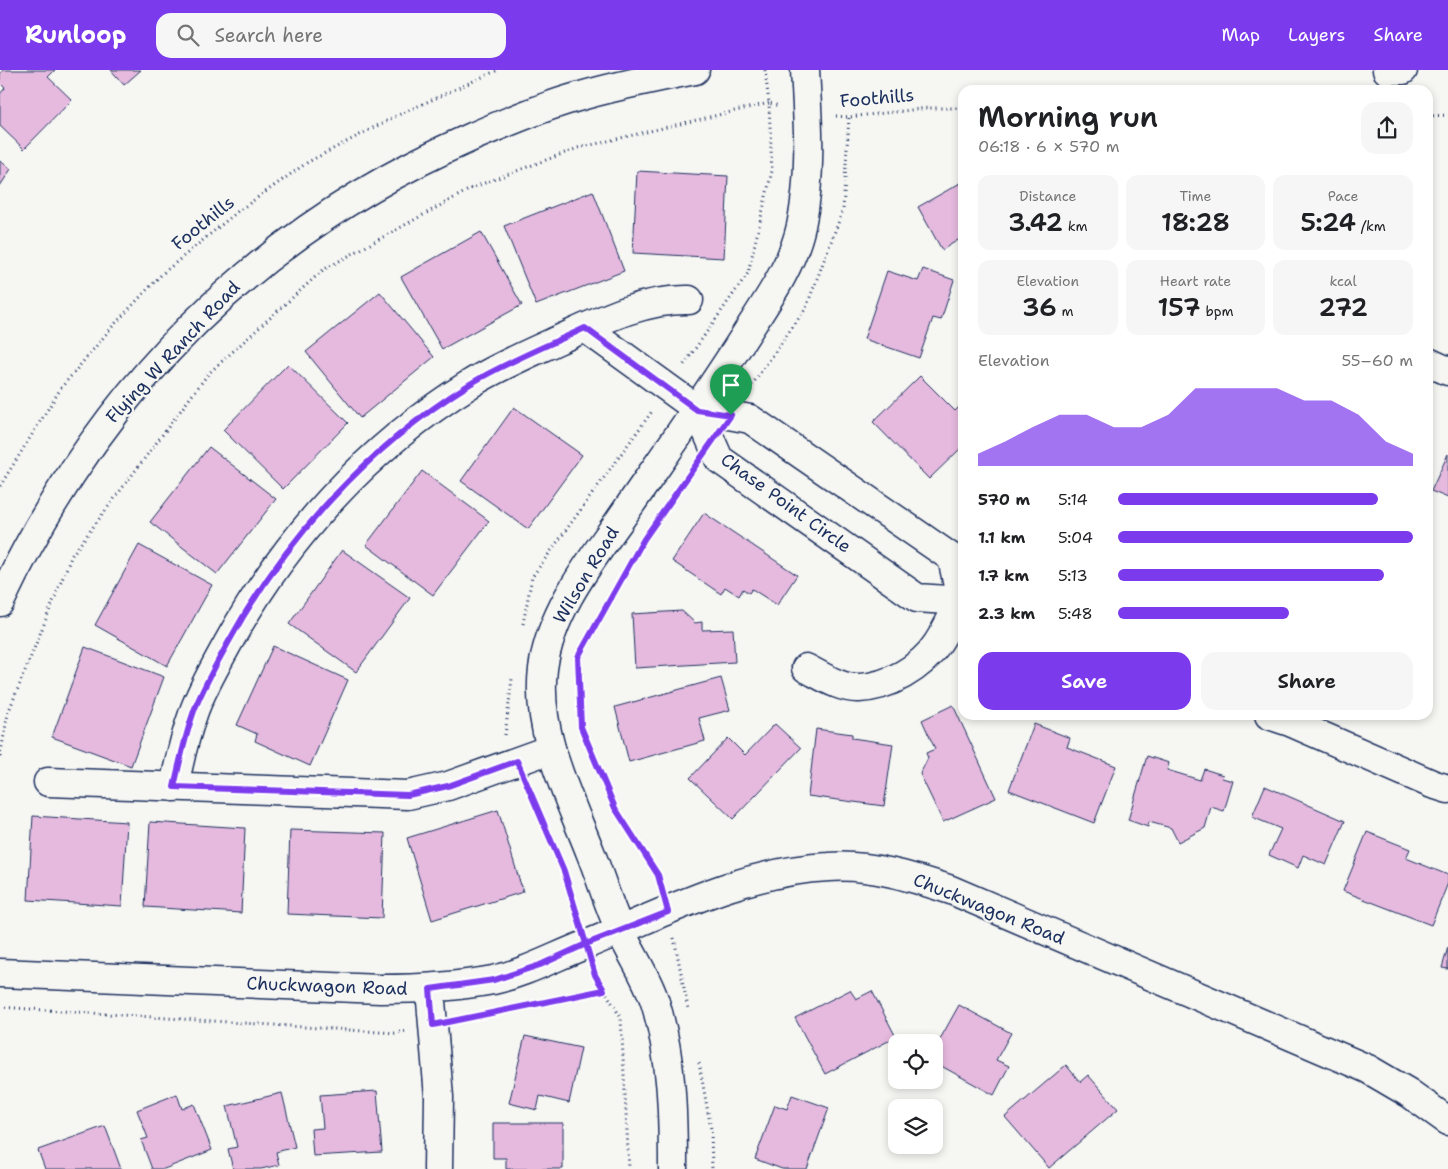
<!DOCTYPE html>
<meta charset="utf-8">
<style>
:root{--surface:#fff;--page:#f6f6f6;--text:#202124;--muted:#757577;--accent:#7c3aed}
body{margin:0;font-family:"Shantell Sans",sans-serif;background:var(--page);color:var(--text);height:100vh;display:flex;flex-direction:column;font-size:19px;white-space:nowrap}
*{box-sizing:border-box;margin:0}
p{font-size:16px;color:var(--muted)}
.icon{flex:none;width:28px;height:28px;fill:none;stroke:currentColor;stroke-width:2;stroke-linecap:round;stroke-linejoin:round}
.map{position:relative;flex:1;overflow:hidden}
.side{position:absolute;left:958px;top:15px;width:475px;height:635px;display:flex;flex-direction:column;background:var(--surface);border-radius:15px;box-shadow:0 2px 8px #0003}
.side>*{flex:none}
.tools{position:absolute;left:888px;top:964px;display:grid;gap:10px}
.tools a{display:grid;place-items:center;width:55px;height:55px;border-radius:10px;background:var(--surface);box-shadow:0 2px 8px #0003;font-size:25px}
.pin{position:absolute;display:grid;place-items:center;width:42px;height:42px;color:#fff;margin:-51px -21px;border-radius:50% 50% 50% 0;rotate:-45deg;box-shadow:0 0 5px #0007}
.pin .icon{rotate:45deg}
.round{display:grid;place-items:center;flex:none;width:52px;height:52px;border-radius:15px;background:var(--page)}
.head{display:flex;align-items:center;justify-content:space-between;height:85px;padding:0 20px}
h1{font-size:28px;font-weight:600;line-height:38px}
.metrics{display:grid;grid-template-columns:repeat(3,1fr);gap:8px;height:85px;padding:5px 20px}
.metrics div{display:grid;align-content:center;border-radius:12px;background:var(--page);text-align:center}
.metrics b{font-size:25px;font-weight:600}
.metrics small{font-size:14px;font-weight:400}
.metrics p{font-size:14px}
.chart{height:140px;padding:10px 20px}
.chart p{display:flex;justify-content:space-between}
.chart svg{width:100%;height:90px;margin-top:5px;fill:var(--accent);opacity:.7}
.cta{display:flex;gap:10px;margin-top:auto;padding:10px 20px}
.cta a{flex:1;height:58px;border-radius:15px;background:var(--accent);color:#fff;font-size:20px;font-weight:600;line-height:58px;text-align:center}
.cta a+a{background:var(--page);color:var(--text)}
ul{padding:0 20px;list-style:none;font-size:16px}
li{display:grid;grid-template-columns:80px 60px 1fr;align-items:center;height:38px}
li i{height:12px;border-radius:6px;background:var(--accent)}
header{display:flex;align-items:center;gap:30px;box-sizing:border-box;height:70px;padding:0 25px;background:var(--accent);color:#fff}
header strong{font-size:24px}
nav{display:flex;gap:28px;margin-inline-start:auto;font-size:18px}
.search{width:350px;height:45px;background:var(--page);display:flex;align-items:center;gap:12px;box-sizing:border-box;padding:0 18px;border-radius:15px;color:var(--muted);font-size:19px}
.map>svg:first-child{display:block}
</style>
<header>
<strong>Runloop</strong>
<div class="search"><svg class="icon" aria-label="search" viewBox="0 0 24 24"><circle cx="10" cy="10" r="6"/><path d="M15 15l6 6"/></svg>Search here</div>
<nav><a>Map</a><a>Layers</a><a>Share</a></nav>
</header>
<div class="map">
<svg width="1448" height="1099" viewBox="0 0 1448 1099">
<rect width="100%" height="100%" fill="#f6f6f2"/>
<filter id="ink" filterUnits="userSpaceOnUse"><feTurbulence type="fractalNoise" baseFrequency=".02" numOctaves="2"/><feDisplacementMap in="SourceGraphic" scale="10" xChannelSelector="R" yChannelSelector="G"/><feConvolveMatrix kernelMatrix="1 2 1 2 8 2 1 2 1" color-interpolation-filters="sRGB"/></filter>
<g filter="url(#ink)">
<g fill="#e6badf" stroke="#1b2f5e">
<path d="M 3,0 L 55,0 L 48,7 L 72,30 L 24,79 L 0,56 L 0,24 L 5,18 L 0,13 L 0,4 Z"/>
<path d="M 111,0 L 141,0 L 124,15 Z"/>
<path d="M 0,91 L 11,99 L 0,116 Z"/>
<path d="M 637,101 L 728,106 L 724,188 L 633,183 Z"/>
<path d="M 962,112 L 962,178 L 958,170 L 942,180 L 918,137 Z"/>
<path d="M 593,121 L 624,201 L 536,235 L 504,156 Z"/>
<path d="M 481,162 L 522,235 L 442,279 L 401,207 Z"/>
<path d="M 923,199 L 954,210 L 941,250 L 933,248 L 919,288 L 864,269 L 887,201 L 918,211 Z"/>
<path d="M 380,222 L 434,287 L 360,348 L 306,282 Z"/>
<path d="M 288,294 L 348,353 L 283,419 L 223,360 Z"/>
<path d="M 920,306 L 955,341 L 962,334 L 962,377 L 929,409 L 873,352 Z"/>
<path d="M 514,337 L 582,385 L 528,459 L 461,411 Z"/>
<path d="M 209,377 L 276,429 L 217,504 L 150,452 Z"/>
<path d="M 1448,384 L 1448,428 L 1431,421 Z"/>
<path d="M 422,401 L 489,451 L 433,525 L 366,475 Z"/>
<path d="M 704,443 L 797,505 L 777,535 L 752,519 L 749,523 L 743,519 L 739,526 L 725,517 L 721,524 L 672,491 Z"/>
<path d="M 139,475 L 212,515 L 167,596 L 95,555 Z"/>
<path d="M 342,480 L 410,528 L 356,602 L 289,554 Z"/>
<path d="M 682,541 L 695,553 L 702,552 L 702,560 L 733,559 L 735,592 L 635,598 L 632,544 Z"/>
<path d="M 273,576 L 348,610 L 310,696 L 255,671 L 257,664 L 237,655 Z"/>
<path d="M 85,577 L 164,607 L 131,696 L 52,667 Z"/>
<path d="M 721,608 L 730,640 L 699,648 L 705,671 L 629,692 L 615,637 Z"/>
<path d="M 953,635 L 996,728 L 943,752 L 920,704 L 928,688 L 926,683 L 935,679 L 922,650 Z"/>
<path d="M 775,654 L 801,678 L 733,749 L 690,708 L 728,668 L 745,685 Z"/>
<path d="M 1034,654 L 1070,668 L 1067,677 L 1116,696 L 1094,753 L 1009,720 Z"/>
<path d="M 816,659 L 852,664 L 852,668 L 893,674 L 884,736 L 808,726 Z"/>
<path d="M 1147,686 L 1169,693 L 1167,700 L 1200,710 L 1204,699 L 1223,705 L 1222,708 L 1233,711 L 1224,741 L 1211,737 L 1205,758 L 1178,772 L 1171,758 L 1149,752 L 1148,757 L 1128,750 Z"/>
<path d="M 1265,716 L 1345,751 L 1326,795 L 1303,785 L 1298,798 L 1269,785 L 1281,759 L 1252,747 Z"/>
<path d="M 498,740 L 523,822 L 432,850 L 407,768 Z"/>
<path d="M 33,746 L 127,752 L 122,836 L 28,830 Z"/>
<path d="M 150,752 L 245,758 L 241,843 L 145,837 Z"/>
<path d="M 290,760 L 385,763 L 382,848 L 287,844 Z"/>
<path d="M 1367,762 L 1410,779 L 1406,788 L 1448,805 L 1448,813 L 1431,855 L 1343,821 Z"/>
<path d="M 1448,877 L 1448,899 L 1442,898 Z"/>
<path d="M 850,920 L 856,929 L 872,921 L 896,967 L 825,1004 L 795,948 Z"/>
<path d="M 959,935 L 1011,963 L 996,990 L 1009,996 L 994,1025 L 934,992 L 934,980 Z"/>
<path d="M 525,966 L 581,978 L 569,1033 L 540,1026 L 537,1040 L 509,1033 Z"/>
<path d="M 1066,995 L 1080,1012 L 1088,1005 L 1118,1039 L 1049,1098 L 1005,1047 Z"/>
<path d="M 377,1021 L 382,1082 L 313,1086 L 311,1059 L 323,1058 L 320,1025 Z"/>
<path d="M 282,1023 L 295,1077 L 276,1082 L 279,1095 L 261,1099 L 233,1099 L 228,1079 L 237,1077 L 227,1036 Z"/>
<path d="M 177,1024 L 182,1039 L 194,1034 L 212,1080 L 164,1099 L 152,1099 L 141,1070 L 148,1068 L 137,1040 Z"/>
<path d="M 792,1025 L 829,1038 L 807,1099 L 782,1099 L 755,1089 L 775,1035 L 787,1039 Z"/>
<path d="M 493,1053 L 563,1053 L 563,1099 L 506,1099 L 506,1088 L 493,1088 Z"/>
<path d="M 105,1056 L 121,1099 L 45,1099 L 38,1080 Z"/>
</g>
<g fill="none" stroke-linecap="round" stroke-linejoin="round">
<defs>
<g id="minor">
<path d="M 1387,0 L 1403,0"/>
<path d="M 585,258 L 697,339 L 750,349 L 952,488 L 961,530"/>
<path d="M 1428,292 L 1448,301"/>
<path d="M 697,339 L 719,389 L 917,528 L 962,531"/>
<path d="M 0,532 C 100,320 256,161 472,67 C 505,53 539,38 574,28 C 614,16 654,8 695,0"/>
<path d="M 806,598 C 822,606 841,619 859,618 C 888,617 921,598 937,574 C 946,561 953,545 961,530"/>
<path d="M 1269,645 L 1290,652 L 1432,714 L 1448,719"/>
<path d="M 48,712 L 408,725 L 448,716 L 551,679"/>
<path d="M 174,717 C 179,691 185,666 194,641 C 203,617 216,595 228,573 C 285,469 368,377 470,314 C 497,297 528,284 558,270 C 600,251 642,229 689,230"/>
<path d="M 0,903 L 380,919 C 418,919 455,917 493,910 C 525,903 554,887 585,875 C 664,843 742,801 829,797 C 870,794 912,807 951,820 L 1368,999 L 1409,1023 L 1448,1051"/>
<path d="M 430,919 L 439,1027 L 438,1099"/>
<path d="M 673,1099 C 673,1043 672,987 655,932 C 647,907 632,886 621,862 C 609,837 601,809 591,784 C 569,727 535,662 543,599 C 550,544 587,496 619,451 C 661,390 704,330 744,267 C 766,232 792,197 801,156 C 812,105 808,52 805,0"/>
</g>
</defs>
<use href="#minor" stroke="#1b2f5e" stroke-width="31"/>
<g stroke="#1b2f5e" stroke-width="3" stroke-dasharray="1 4" stroke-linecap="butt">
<path d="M 765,0 L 769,33 L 779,36"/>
<path d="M 836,46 L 849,47 L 929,38 L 962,38"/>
<path d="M 1428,46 L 1448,45"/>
<path d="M 749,319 L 806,238 L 843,140 L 849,47"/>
<path d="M 0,416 L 61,318 L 112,257 L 162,204 L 237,142 L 308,92 L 396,46 L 498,0"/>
<path d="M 523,554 L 532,507 L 653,340"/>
<path d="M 505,665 L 512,609"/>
<path d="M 0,687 L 8,643 L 72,485 L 208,304 L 323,200 L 474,117 L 578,78 L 769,33 L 772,101 L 748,203 L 683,296"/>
<path d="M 528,717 L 564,801 L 578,848"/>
<path d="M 661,814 L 658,805 L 615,738 L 581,657 L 578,587 L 644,469 L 693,400"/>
<path d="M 674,868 L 688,938"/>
<path d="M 594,902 L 621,948 L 629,1099"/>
<path d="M 0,937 L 395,963 L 406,961"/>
<path d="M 461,949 L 604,920"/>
<path d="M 699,993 L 711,1059 L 712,1099"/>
</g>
<use href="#minor" stroke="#f6f6f2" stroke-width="28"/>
</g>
</g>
<g fill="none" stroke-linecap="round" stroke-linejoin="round" filter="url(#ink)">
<defs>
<path id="route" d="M 731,345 L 697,340 L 585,258 C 547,276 506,292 470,314 C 368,377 285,469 228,573 C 216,595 203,617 194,641 C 185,666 180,691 174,717 L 408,725 L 448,716 L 517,691 L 564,801 L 586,874 L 540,895 L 494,910 L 430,919 L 433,955 L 604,920 L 595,905 L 586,874 L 668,842 L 658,805 L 615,738 L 581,657 L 578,587 L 644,469 L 731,345"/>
</defs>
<use href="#route" stroke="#fff" stroke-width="10"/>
<use href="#route" stroke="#7c3aed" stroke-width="6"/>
</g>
<g text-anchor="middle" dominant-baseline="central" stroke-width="4.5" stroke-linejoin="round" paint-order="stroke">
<g font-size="18" fill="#1b2f5e" stroke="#f6f6f2">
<text transform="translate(877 28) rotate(-5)">Foothills</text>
<text transform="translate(203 153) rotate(-39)">Foothills</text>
<text transform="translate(173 282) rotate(-47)">Flying W Ranch Road</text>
<text transform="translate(786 433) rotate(36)">Chase Point Circle</text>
<text transform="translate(586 505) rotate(-59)">Wilson Road</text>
<text transform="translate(989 839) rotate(22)">Chuckwagon Road</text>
<text transform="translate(327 916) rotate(2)">Chuckwagon Road</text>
</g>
</g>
</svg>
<div class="tools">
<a><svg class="icon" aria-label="locate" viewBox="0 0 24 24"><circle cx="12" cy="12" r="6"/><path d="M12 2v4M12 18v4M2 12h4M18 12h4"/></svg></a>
<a><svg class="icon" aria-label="layers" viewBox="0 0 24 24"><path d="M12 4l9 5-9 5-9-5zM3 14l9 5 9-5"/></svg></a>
</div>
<div class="pin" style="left:731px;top:345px;background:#1e9e55"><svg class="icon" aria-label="arrive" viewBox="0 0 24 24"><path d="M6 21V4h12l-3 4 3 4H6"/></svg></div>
<section class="side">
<div class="head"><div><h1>Morning run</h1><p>06:18 · 6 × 570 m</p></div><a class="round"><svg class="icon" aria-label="share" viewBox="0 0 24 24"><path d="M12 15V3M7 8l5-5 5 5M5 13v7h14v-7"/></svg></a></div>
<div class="metrics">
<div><p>Distance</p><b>3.42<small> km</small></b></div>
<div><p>Time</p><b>18:28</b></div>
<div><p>Pace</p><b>5:24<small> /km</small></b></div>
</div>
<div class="metrics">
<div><p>Elevation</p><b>36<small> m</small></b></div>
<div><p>Heart rate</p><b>157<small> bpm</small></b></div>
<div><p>kcal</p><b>272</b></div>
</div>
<div class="chart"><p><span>Elevation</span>55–60 m</p>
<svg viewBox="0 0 160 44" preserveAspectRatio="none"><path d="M0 44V38L10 32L20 25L30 19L40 19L50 25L60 25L70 19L80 6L90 6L100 6L110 6L120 12L130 12L140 19L150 32L160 38V44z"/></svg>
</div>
<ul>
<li><b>570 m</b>5:14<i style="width:88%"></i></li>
<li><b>1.1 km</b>5:04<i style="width:100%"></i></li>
<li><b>1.7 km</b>5:13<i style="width:90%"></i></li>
<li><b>2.3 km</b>5:48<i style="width:58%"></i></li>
</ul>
<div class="cta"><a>Save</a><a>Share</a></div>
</section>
</div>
